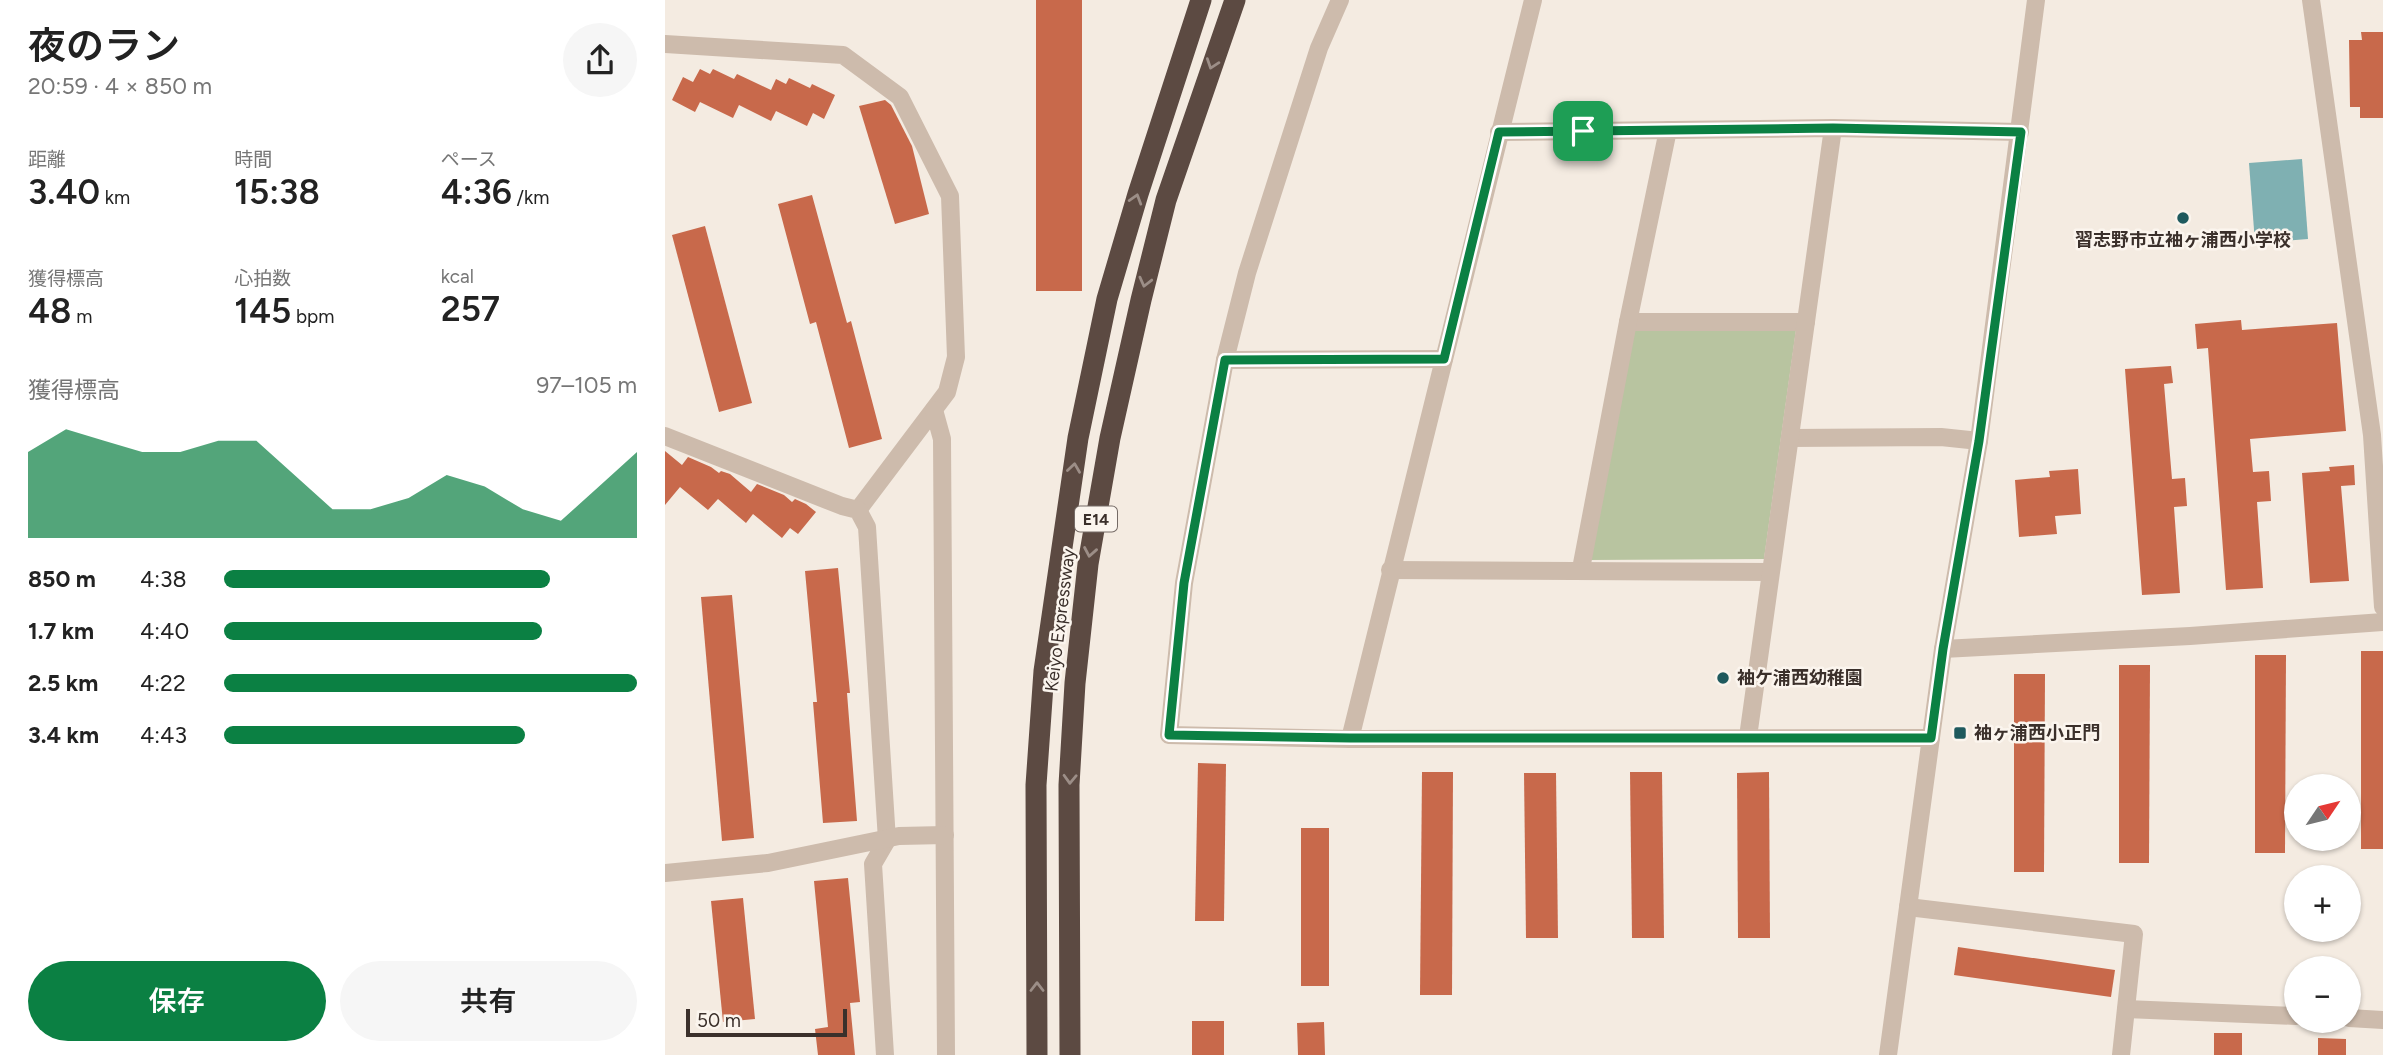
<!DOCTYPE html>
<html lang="ja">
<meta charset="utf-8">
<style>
:root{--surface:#fff;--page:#f6f6f6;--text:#222;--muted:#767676;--accent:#0b8043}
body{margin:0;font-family:Figtree,"Noto Sans JP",sans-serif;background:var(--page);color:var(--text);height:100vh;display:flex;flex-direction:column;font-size:26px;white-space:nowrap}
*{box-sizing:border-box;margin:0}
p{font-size:23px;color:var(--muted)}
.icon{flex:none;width:38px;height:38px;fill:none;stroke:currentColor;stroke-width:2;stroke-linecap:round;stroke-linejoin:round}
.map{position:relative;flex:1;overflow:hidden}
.sheet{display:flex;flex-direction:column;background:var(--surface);width:665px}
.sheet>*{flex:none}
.needle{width:46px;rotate:55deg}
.tools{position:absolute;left:1619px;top:774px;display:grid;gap:14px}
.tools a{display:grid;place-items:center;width:77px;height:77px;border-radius:50%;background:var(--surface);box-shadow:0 2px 5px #0004;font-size:35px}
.scale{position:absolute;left:21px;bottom:18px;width:161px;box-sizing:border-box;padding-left:7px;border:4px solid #3b302b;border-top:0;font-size:19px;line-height:24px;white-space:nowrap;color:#3b302b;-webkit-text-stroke:5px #fbf5ee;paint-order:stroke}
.pin{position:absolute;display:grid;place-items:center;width:60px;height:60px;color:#fff;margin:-30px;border-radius:14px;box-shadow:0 4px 10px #0006}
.round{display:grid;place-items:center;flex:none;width:74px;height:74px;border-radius:37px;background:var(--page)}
.summary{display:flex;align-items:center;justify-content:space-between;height:119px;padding:0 28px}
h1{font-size:38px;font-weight:600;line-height:52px}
.metrics{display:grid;grid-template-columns:repeat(3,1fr);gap:10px;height:119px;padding:7px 28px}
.metrics div{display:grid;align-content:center}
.metrics b{font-size:35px;font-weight:600}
.metrics small{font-size:19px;font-weight:400}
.metrics p{font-size:19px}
.chart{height:196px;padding:14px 28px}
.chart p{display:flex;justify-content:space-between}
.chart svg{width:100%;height:126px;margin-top:7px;fill:var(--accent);opacity:.7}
.primary-button{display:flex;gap:14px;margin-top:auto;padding:14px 28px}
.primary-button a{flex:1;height:80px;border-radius:42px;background:var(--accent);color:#fff;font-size:28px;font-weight:600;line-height:80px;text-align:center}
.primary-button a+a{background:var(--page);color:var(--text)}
ul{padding:0 28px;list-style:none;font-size:23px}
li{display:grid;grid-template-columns:112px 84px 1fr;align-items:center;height:52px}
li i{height:18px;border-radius:9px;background:var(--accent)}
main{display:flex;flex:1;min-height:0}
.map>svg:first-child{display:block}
</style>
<main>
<section class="sheet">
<div class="summary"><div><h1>夜のラン</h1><p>20:59 · 4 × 850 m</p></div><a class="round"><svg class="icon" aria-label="share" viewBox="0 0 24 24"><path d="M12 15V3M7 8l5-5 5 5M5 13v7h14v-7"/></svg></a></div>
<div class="metrics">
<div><p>距離</p><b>3.40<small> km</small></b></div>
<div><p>時間</p><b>15:38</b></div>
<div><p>ペース</p><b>4:36<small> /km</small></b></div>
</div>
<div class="metrics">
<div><p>獲得標高</p><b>48<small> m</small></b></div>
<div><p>心拍数</p><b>145<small> bpm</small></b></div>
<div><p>kcal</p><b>257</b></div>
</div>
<div class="chart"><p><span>獲得標高</span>97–105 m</p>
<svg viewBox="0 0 160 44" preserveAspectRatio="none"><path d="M0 44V14L10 6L20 10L30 14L40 14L50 10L60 10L70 22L80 34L90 34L100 30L110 22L120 26L130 34L140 38L150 26L160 14V44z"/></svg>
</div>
<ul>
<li><b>850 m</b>4:38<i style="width:79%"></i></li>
<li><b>1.7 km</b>4:40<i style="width:77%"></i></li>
<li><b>2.5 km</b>4:22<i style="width:100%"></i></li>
<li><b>3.4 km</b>4:43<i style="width:73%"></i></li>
</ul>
<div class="primary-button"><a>保存</a><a>共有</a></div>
</section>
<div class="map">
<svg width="1718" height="1055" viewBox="0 0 1718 1055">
<rect width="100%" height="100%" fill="#f4ebe1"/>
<path fill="#b8c4a0" d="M 970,329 L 1131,330 L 1099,559 L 924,560 Z"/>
<path fill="#7fb0b2" d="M 1637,159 L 1643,239 L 1590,243 L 1584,163 Z"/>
<g fill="#c8694b">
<rect x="371" y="0" width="46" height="291"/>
<path d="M 1696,32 L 1718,32 L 1718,118 L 1695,118 L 1695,107 L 1685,107 L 1684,40 L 1697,40 Z"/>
<path d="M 35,69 L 45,74 L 48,69 L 69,79 L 72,74 L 106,90 L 111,79 L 121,84 L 124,78 L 145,88 L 147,84 L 170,95 L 159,119 L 148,113 L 142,126 L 111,111 L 106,121 L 74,105 L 68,118 L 35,102 L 30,112 L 7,100 L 18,77 L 28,82 Z"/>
<path d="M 220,100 L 226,105 L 247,146 L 264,214 L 230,224 L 194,106 Z"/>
<path d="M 147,195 L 182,323 L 186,321 L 217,439 L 184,448 L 151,322 L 145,324 L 113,204 Z"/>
<path d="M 40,226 L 87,403 L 54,412 L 7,235 Z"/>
<path d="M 1576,320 L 1577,330 L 1672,323 L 1681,431 L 1585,439 L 1588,472 L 1604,471 L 1606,501 L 1592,502 L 1598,588 L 1561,590 L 1543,348 L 1532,349 L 1530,324 Z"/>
<path d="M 1506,366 L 1508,383 L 1499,384 L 1507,479 L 1520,478 L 1522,506 L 1509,507 L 1515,593 L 1477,595 L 1460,369 Z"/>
<path d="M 0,451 L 17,465 L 23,457 L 46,467 L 54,473 L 56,471 L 65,474 L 86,492 L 92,484 L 119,495 L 127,502 L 130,499 L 141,504 L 151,512 L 133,534 L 125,528 L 117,538 L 88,514 L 81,523 L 53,499 L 43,510 L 15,487 L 0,505 Z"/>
<path d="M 1689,465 L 1690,485 L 1676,486 L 1684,581 L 1645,583 L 1637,473 L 1665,471 L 1664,467 Z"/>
<path d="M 1413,469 L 1416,514 L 1390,516 L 1392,534 L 1354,537 L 1350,480 L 1385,477 L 1384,471 Z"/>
<path d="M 173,568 L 185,693 L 182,693 L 192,821 L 158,823 L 148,702 L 152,702 L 140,571 Z"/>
<path d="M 67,595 L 89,838 L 57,841 L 36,597 Z"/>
<rect x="1696" y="651" width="22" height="198"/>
<path d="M 1590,655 L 1621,655 L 1620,853 L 1590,853 Z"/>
<path d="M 1454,665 L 1485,665 L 1484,863 L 1454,863 Z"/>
<path d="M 1349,674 L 1380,674 L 1379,872 L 1349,872 Z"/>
<path d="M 533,763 L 561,764 L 559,921 L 530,921 Z"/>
<path d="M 757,772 L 788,772 L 787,995 L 755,995 Z"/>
<path d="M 965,772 L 997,772 L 999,938 L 967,938 Z"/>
<path d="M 1104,772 L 1105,938 L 1073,938 L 1072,773 Z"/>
<path d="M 859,773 L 891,773 L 893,938 L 861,938 Z"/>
<rect x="636" y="828" width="28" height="158"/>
<path d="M 183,878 L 195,1002 L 185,1003 L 190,1055 L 153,1055 L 150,1029 L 163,1027 L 149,881 Z"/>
<path d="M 78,898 L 90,1019 L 58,1022 L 46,901 Z"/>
<path d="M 1293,947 L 1450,970 L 1446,997 L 1289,975 Z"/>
<rect x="527" y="1021" width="32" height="34"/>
<path d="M 659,1022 L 660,1055 L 633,1055 L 632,1023 Z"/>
<rect x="1549" y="1033" width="28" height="22"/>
<path d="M 1653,1038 L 1681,1039 L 1681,1055 L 1653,1055 Z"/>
</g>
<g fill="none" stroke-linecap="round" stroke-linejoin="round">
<g stroke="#cdbbac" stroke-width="18">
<path d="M 675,0 L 654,48 L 582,273 L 560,360 L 519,583 L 504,735 L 685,739 L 1266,738"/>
<path d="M 1646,0 L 1707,435 L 1718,607"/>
<path d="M 0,44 L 178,55 L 235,97 L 285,196 L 291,357 L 282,392 L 193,510"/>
<path d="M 834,132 L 1168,128 L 1355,132"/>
<path d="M 963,322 L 1141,322"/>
<path d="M 560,360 L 779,359"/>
<path d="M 269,410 L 277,439 L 281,1055"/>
<path d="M 0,436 L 177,506 L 193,510 L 202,527 L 222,840 L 208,864 L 220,1055"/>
<path d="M 1125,438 L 1276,437 L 1314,441"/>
<path d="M 916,569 L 963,322 L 1003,130"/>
<path d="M 725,570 L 1105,572"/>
<path d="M 1278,649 L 1525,636 L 1718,622"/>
<path d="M 1083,737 L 1168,128"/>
<path d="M 685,739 L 868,0"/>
<path d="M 0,873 L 103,863 L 234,836 L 280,835"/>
<path d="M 1243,907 L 1469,934 L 1456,1055"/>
<path d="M 1461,1009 L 1631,1016"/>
<path d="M 1684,1018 L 1718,1020"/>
<path d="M 1223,1055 L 1278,649 L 1314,441 L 1371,0"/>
</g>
<g stroke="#5c4a42" stroke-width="21">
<path d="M 372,1055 L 371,785 L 379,671 L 413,438 L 442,299 L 473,194 L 536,0"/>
<path d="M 405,1055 L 404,785 L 410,683 L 423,564 L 445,438 L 476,300 L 501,200 L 570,0"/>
</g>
</g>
<defs><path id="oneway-chevron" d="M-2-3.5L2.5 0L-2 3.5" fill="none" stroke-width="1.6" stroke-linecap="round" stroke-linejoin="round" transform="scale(1.75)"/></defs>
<g stroke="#9c8e87">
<use href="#oneway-chevron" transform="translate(547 64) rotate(109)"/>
<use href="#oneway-chevron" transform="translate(471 199) rotate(-73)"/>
<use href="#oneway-chevron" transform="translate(480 282) rotate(104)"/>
<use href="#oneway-chevron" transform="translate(409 468) rotate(-82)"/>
<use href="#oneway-chevron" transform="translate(425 552) rotate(100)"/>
<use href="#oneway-chevron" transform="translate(405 779) rotate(92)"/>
<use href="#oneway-chevron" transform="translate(372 987) rotate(-90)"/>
</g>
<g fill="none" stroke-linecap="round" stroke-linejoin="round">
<defs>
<path id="route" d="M 1168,128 L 1356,132 L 1314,441 L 1278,649 L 1266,738 L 685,738 L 504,735 L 519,583 L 560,360 L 779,359 L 834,132 Z"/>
</defs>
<use href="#route" stroke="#fff" stroke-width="14"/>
<use href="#route" stroke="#0b8043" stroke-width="9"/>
</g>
<g fill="#1f5a5e" stroke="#fbf5ee" stroke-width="2.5">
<circle cx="1518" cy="218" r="7"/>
<circle cx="1058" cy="678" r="7"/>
<rect x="1288" y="726" width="14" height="14" rx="3.5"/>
</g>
<g text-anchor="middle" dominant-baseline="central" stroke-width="5" stroke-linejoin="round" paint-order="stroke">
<rect fill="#fbf5ee" stroke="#756b66" stroke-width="2" x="410" y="506.5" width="42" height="25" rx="5"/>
<g font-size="16" font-weight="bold" fill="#3b302b">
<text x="431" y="519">E14</text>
</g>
<g font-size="18" font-weight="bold" fill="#3b302b" stroke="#fbf5ee" text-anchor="start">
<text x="1518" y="240" text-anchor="middle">習志野市立袖ヶ浦西小学校</text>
<text x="1072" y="678">袖ケ浦西幼稚園</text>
<text x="1309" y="733">袖ヶ浦西小正門</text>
</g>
<g font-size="18" fill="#3b302b" stroke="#fbf5ee">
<text transform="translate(395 620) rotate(-83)">Keiyo Expressway</text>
</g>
</g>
</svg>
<div class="tools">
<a><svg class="needle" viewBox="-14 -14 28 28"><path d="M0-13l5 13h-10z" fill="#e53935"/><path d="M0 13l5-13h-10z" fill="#767676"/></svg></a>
<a>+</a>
<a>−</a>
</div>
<div class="scale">50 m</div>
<div class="pin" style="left:918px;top:131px;background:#1e9e55"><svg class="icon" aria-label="arrive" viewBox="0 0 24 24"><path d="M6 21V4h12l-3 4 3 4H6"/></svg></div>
</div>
</main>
